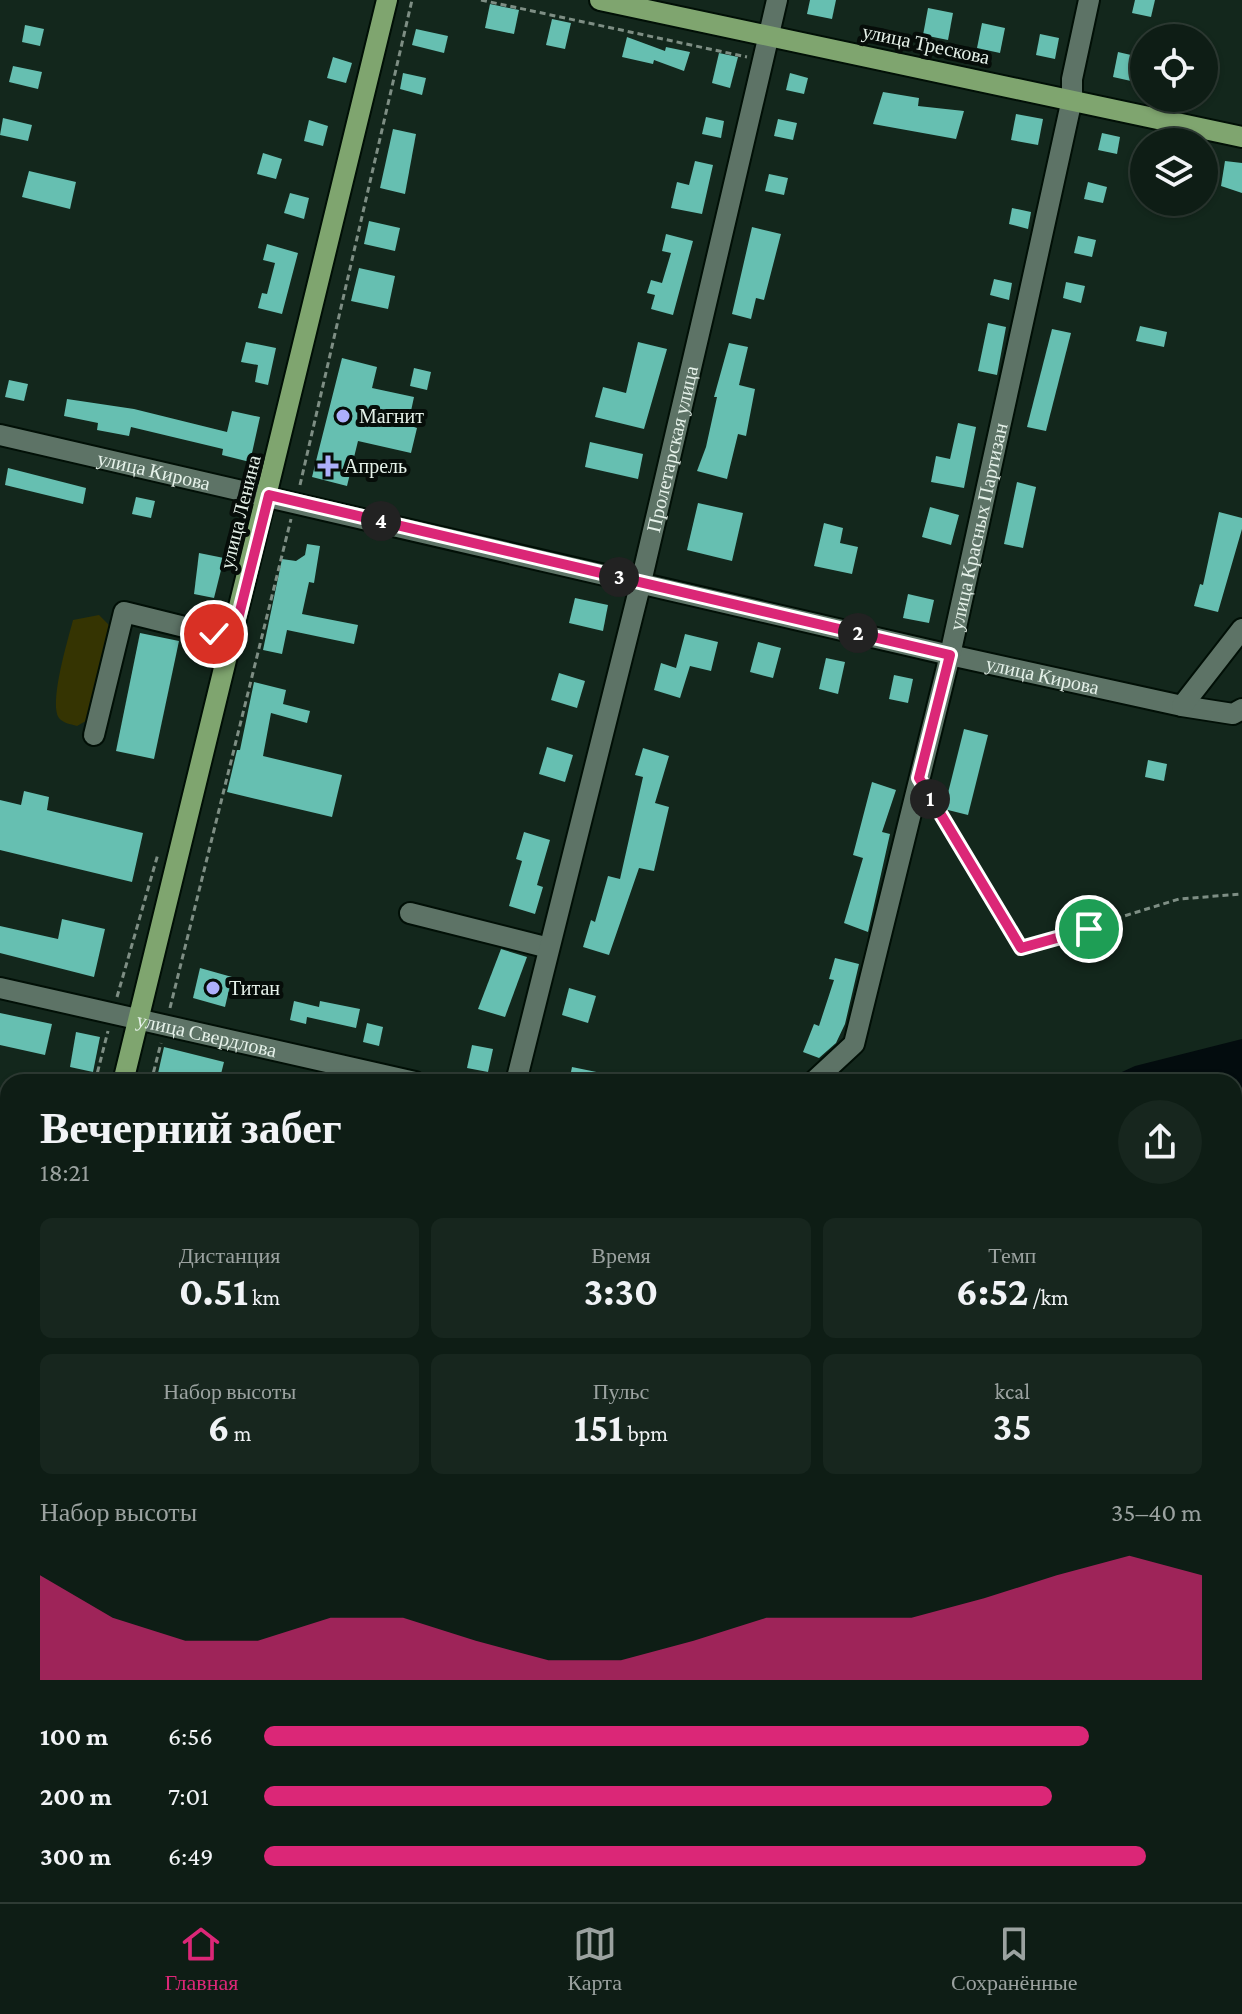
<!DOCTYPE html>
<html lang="ru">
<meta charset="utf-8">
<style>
:root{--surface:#0e1d15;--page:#17261e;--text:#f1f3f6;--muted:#9ba2a0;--line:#2e3b34;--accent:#db2777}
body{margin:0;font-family:"Crimson Pro",serif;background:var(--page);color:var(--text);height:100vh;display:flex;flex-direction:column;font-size:30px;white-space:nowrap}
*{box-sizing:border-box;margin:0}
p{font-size:26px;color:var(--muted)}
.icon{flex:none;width:44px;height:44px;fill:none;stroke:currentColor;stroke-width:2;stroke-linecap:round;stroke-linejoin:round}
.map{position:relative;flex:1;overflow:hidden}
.drawer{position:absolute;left:0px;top:1074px;width:1242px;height:828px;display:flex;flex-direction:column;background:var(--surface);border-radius:24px 24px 0 0;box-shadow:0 2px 6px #0004,0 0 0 2px var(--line)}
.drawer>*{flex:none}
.fabs{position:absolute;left:1130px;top:24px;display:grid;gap:16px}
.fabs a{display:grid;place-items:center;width:88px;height:88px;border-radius:50%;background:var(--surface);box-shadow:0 2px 6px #0004,0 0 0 2px var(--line);font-size:40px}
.pin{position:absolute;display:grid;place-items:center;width:68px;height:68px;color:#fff;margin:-34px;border:4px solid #fff;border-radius:50%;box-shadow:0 2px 8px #0007}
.km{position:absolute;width:40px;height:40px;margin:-20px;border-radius:50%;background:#222;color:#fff;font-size:22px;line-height:40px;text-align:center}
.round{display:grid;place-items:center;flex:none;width:84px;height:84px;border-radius:42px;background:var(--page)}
.overview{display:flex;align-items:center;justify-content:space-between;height:136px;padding:0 40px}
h1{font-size:44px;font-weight:700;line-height:60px}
.figures{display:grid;grid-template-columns:repeat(3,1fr);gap:12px;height:136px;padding:8px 40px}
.figures div{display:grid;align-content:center;border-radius:12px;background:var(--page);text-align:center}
.figures b{font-size:40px;font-weight:700}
.figures small{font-size:22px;font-weight:400}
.figures p{font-size:22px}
.chart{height:224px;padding:16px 40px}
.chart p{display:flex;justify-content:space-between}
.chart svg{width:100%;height:144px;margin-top:8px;fill:var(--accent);opacity:.7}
ul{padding:0 40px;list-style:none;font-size:26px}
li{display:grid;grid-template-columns:128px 96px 1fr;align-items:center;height:60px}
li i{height:20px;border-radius:10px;background:var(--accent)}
.tabs{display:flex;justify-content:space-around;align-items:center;height:112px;border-top:2px solid var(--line);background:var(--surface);font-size:22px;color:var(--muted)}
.tabs a{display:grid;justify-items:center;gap:4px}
.tabs .active{color:var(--accent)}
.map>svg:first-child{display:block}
</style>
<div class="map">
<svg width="1242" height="1902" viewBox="0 0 1242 1902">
<rect width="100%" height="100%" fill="#13271c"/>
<path fill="#163123" d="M 0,1097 L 8,1098 L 8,1287 L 0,1284 Z"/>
<path fill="#353402" d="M 99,615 L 112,628 L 91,718 L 77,726 C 70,724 63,723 59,718 C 49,702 68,640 73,620 Z"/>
<g fill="#55540b">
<path d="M 1242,1317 L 1242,1658 L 1234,1662 L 1234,1320 Z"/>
<path d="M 808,1894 L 971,1894 L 965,1902 L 810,1902 Z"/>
</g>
<g fill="#030c0e">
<path d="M 1242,1039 L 1242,1317 L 1234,1320 L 1234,1082 L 1100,1082 L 1135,1066 Z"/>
<path d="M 592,1894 L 808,1894 L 810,1902 L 592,1902 Z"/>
</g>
<g fill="#66bfb1">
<path d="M 810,0 L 836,0 L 832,19 L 807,14 Z"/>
<path d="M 1135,0 L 1155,0 L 1151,17 L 1132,13 Z"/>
<path d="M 490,4 L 519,10 L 514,34 L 485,28 Z"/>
<path d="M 928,8 L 953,13 L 948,40 L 923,35 Z"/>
<path d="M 552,19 L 571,23 L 565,49 L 546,45 Z"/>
<path d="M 982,23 L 1005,28 L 1000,53 L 977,48 Z"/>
<path d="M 25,25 L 44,29 L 40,46 L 22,42 Z"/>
<path d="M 416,29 L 448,36 L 444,53 L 412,45 Z"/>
<path d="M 1040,34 L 1059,38 L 1055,59 L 1036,55 Z"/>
<path d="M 627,37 L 665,51 L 666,47 L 690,52 L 684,71 L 654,60 L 653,64 L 622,57 Z"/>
<path d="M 1118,52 L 1144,58 L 1140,83 L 1113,77 Z"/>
<path d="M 719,53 L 738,57 L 730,88 L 712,83 Z"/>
<path d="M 333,57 L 352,63 L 346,83 L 327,78 Z"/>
<path d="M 13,66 L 42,72 L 38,89 L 9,82 Z"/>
<path d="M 403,73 L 426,78 L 422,95 L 400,89 Z"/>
<path d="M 790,73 L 808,78 L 804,94 L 786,90 Z"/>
<path d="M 883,92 L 919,98 L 918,106 L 964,111 L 956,139 L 873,124 Z"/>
<path d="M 1016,114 L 1043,119 L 1038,145 L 1011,140 Z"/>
<path d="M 706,117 L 724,121 L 721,138 L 702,134 Z"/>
<path d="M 3,118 L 32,125 L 28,141 L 0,135 Z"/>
<path d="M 778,119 L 797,123 L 793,140 L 774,136 Z"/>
<path d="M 309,120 L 328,126 L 323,146 L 304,141 Z"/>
<path d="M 393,129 L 416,134 L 405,194 L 380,188 Z"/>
<path d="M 1102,133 L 1120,137 L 1117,154 L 1098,150 Z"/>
<path d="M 263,153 L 282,159 L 276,179 L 257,174 Z"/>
<path d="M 695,161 L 713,165 L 702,214 L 671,208 L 677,182 L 689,185 Z"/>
<path d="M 1225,161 L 1242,163 L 1242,193 L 1221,186 Z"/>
<path d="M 29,171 L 76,182 L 70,209 L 22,197 Z"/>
<path d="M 769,174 L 788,178 L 784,195 L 765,191 Z"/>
<path d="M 1088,182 L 1107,187 L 1103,203 L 1084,199 Z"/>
<path d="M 290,193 L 309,198 L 304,219 L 284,213 Z"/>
<path d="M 1012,208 L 1031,212 L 1028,229 L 1009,224 Z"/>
<path d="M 369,221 L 400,228 L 395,251 L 364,244 Z"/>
<path d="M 752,227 L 781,234 L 764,300 L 756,298 L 751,319 L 732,314 Z"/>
<path d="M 666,234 L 693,241 L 673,315 L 651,309 L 655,295 L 647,293 L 651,280 L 662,283 L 671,253 L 662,251 Z"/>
<path d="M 1078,236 L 1096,240 L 1092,257 L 1074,253 Z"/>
<path d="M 267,244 L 298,253 L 282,314 L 258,308 L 262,293 L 267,294 L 275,263 L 263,260 Z"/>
<path d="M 359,268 L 395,276 L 388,309 L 351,301 Z"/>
<path d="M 994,279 L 1012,283 L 1009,300 L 990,295 Z"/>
<path d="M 1066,282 L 1085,286 L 1081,303 L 1063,298 Z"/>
<path d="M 988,323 L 1006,327 L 997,375 L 978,371 Z"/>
<path d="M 1140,326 L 1167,332 L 1164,347 L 1136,341 Z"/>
<path d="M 1052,329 L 1071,333 L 1046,431 L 1027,427 Z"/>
<path d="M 246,342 L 276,348 L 268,385 L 255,382 L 258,365 L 241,362 Z"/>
<path d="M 638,342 L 667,349 L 644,429 L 595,417 L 603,387 L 626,393 Z"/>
<path d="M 729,343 L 748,347 L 739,385 L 755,389 L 746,436 L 738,434 L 727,479 L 697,471 L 706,447 L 717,397 L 714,397 Z"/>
<path d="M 342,358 L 377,367 L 372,388 L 414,397 L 408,425 L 417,428 L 411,453 L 358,441 L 347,486 L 312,477 Z"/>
<path d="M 414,368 L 431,372 L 427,390 L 410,386 Z"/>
<path d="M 9,380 L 28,384 L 24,401 L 5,397 Z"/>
<path d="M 67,399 L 134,409 L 227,432 L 232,411 L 260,417 L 250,462 L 222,455 L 223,449 L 131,427 L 129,436 L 97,430 L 98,423 L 64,416 Z"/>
<path d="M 958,423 L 976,427 L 964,488 L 931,482 L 936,456 L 950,459 Z"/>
<path d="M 590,442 L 643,454 L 638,479 L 585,467 Z"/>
<path d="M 8,468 L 86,488 L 83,504 L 5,485 Z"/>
<path d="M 1017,482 L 1036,487 L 1023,548 L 1004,544 Z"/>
<path d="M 136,497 L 155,501 L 151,518 L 132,514 Z"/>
<path d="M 698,503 L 743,513 L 732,561 L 687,550 Z"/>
<path d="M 930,507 L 959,515 L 951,545 L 922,537 Z"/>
<path d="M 1219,512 L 1242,518 L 1242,529 L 1218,612 L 1194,606 L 1200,584 L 1203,585 Z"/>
<path d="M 824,523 L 843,528 L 840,543 L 858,547 L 852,574 L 814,566 Z"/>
<path d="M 307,544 L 320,546 L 314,583 L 309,582 L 302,614 L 358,625 L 354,644 L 287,630 L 282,654 L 263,650 L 282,559 L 296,561 L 305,555 Z"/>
<path d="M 199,553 L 224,558 L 214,598 L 194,594 Z"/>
<path d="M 908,594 L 934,600 L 929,623 L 903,618 Z"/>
<path d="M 575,598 L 608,605 L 603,631 L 569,623 Z"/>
<path d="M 140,633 L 179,641 L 154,759 L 116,751 Z"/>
<path d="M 685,634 L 718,642 L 711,671 L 690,666 L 680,698 L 654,690 L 661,663 L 676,668 Z"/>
<path d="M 758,642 L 781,648 L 773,678 L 750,672 Z"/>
<path d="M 826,658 L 845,662 L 838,694 L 819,689 Z"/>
<path d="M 559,673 L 585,681 L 577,708 L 551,700 Z"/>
<path d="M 894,675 L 913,679 L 908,703 L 889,699 Z"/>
<path d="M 254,682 L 286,690 L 283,704 L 310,711 L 307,723 L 271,713 L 263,756 L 342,775 L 332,817 L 227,792 L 237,750 L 240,750 Z"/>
<path d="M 964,729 L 988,735 L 968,815 L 944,809 Z"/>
<path d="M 547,747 L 573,755 L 565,782 L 539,774 Z"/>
<path d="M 643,748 L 669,756 L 655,803 L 669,807 L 654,871 L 639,868 L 609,955 L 583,947 L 591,920 L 595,922 L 608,876 L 620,879 L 643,777 L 635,775 Z"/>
<path d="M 1148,760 L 1167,764 L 1164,781 L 1145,777 Z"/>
<path d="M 872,782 L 896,790 L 882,832 L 890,834 L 868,932 L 844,923 L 863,858 L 853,855 Z"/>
<path d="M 24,791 L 49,797 L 47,810 L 143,833 L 132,882 L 0,850 L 0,800 L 21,805 Z"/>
<path d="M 524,832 L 550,840 L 537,885 L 543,887 L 535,914 L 509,906 L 522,861 L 516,859 Z"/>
<path d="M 62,919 L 105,929 L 94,977 L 0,953 L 0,926 L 58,939 Z"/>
<path d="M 501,949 L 527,957 L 505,1017 L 478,1009 Z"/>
<path d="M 835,958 L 859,964 L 845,1024 L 836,1043 L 819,1058 L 803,1052 L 814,1024 L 819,1026 L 834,980 L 829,979 Z"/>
<path d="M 200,968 L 232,977 L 225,1007 L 193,998 Z"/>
<path d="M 569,988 L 596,996 L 588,1023 L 562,1015 Z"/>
<path d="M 294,1001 L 319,1007 L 320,1001 L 360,1009 L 356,1028 L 307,1017 L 306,1024 L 290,1020 Z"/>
<path d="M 0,1013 L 52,1024 L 45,1055 L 0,1045 Z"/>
<path d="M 367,1023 L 383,1027 L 379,1046 L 363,1042 Z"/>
<path d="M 76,1032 L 100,1037 L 93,1072 L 70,1067 Z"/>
<path d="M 472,1045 L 493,1049 L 488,1072 L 467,1068 Z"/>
<path d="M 164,1047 L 224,1062 L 219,1082 L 156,1082 Z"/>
<path d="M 572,1067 L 616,1076 L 615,1082 L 569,1082 Z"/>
</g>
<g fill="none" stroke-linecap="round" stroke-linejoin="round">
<defs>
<g id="minor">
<path id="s1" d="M 0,435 L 950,655 L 1182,706 L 1233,714 L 1242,709"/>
<path d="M 1182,706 L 1242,629"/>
<path d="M 94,735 L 124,612 L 233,639"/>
<path d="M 410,913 L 549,948"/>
<path id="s2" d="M 0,988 L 415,1082"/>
<path id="s3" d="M 516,1082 L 641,582 L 777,0"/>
<path id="s4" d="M 813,1082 L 854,1044 L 950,655 L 1072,99 L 1072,79 L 1089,0"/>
<path d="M 0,1269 L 8,1271"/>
<path d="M 0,1543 L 8,1545"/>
<path d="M 0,1841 L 8,1843"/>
<path d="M 305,1894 L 305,1902"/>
<path d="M 0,1896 L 24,1902"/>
</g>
<g id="major">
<path d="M 600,0 L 1242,137"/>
<path d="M 123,1082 L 387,0"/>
<path d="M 0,1601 L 8,1568"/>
</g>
</defs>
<use href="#minor" stroke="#010f06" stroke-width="24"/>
<use href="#major" stroke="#010f06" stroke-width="24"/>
<g stroke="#7e8e84" stroke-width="3" stroke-dasharray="6 4" stroke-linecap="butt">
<path d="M 481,0 L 747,57"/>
<path d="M 300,485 L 412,0"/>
<path d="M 932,802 L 1021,948 L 1179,899 L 1242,894"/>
<path d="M 117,997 L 158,854"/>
<path d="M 170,1008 L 291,519"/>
<path d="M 95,1082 L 108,1031"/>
<path d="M 151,1082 L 161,1043"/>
<path d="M 0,1481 L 8,1449"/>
</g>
<use href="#minor" stroke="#5d7366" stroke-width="20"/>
<use href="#major" stroke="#7fa56f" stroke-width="20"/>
</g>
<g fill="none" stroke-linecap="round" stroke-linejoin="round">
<defs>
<path id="route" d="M 214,634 L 233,639 L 269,495 L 950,655 L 919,778 L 1021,948 L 1089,929"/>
</defs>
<use href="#route" stroke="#fff" stroke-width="16"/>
<use href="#route" stroke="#db2777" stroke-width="10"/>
</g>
<g fill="#adaffb" stroke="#060d09" stroke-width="3">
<circle cx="343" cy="416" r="8"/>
<path d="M324 454h8v8h8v8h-8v8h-8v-8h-8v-8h8z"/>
<circle cx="213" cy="988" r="8"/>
</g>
<g text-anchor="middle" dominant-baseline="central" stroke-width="8" stroke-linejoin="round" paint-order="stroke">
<g font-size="20" fill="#e5f1e9" stroke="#060d09">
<text transform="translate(926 44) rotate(12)">улица Трескова</text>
<text stroke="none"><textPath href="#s3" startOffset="652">Пролетарская улица</textPath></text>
<text stroke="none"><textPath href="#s1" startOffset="158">улица Кирова</textPath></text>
<text transform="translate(240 512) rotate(-76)">улица Ленина</text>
<text stroke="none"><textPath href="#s4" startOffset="588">улица Красных Партизан</textPath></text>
<text stroke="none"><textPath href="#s1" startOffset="1070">улица Кирова</textPath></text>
<text stroke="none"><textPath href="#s2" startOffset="212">улица Свердлова</textPath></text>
</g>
<g font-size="20" fill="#e5f1e9" stroke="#060d09" text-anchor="start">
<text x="359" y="416">Магнит</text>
<text x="344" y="466">Апрель</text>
<text x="229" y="988">Титан</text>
</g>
</g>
</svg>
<div class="fabs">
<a><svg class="icon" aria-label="locate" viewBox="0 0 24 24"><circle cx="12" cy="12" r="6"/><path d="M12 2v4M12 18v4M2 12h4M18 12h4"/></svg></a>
<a><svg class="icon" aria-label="layers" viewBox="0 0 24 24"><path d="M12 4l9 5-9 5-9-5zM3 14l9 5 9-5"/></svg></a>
</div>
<div class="pin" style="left:1089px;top:929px;background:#1e9e55"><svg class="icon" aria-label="arrive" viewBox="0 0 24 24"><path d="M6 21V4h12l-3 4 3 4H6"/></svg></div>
<div class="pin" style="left:214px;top:634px;background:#d93025"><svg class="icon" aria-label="check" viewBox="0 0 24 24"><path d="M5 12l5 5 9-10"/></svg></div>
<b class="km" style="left:930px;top:799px">1</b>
<b class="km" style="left:858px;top:633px">2</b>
<b class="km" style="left:619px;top:577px">3</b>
<b class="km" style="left:381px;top:521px">4</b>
<section class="drawer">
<div class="overview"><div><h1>Вечерний забег</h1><p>18:21</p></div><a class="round"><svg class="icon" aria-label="share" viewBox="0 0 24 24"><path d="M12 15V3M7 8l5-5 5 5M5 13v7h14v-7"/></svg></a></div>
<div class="figures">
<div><p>Дистанция</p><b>0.51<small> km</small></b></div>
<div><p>Время</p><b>3:30</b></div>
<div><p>Темп</p><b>6:52<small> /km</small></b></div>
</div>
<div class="figures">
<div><p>Набор высоты</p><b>6<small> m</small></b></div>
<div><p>Пульс</p><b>151<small> bpm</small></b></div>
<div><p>kcal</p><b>35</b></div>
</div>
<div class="chart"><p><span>Набор высоты</span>35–40 m</p>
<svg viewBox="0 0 160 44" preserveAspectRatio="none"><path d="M0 44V12L10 25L20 32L30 32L40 25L50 25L60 32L70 38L80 38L90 32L100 25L110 25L120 25L130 19L140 12L150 6L160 12V44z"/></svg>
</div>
<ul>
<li><b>100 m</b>6:56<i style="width:88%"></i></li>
<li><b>200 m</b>7:01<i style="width:84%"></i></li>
<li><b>300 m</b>6:49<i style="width:94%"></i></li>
</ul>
</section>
</div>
<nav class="tabs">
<a class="active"><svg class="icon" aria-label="home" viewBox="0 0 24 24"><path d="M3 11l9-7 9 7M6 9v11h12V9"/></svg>Главная</a>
<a><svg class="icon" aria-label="map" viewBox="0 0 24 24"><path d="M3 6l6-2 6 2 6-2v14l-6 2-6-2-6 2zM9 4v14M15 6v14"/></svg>Карта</a>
<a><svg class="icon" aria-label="saved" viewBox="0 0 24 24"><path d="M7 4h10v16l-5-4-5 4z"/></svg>Сохранённые</a>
</nav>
